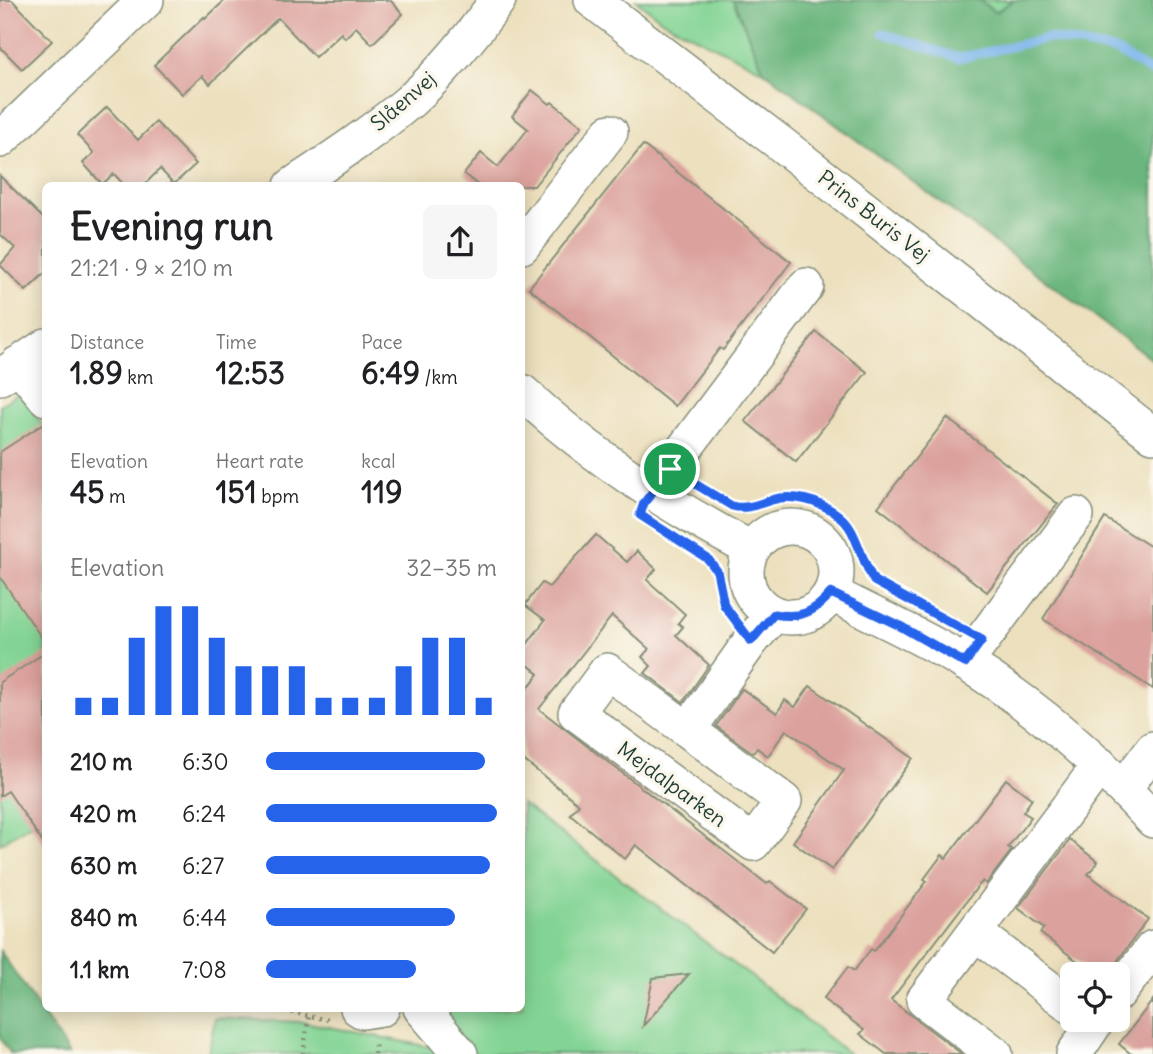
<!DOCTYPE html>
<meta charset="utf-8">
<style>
:root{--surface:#fff;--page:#f6f6f6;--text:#202124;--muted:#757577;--accent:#2563eb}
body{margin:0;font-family:Delius,sans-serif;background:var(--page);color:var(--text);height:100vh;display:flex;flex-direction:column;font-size:26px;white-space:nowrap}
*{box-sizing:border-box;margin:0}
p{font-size:23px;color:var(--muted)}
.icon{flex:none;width:38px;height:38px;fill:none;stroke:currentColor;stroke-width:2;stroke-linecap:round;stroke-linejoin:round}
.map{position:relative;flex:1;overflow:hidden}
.details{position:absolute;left:42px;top:182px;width:483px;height:830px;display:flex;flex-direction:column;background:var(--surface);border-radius:10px;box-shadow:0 4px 18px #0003}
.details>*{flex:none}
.buttons{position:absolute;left:1060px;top:962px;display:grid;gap:14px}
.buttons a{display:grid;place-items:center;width:70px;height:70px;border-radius:10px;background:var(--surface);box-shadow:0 4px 18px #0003;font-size:35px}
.pin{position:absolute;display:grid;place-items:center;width:60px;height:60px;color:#fff;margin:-30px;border:4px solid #fff;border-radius:50%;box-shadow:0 2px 7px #0007}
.round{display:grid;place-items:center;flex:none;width:74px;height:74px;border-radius:10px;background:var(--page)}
.headline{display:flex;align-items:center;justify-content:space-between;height:119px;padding:0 28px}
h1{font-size:38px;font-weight:800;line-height:52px}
.figures{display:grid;grid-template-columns:repeat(3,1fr);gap:10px;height:119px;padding:7px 28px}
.figures div{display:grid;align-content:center}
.figures b{font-size:30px;font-weight:800}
.figures small{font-size:19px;font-weight:400}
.figures p{font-size:19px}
.chart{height:196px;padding:14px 28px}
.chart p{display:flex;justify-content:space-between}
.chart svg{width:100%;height:126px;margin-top:7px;stroke:var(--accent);stroke-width:6}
ul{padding:0 28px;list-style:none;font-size:23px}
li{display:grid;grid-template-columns:112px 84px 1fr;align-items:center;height:52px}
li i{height:18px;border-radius:9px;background:var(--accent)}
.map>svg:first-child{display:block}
</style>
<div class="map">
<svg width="1153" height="1054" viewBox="0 0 1153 1054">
<rect width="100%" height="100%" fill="#fbf7ec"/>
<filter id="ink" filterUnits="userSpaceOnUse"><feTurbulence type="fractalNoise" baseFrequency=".0143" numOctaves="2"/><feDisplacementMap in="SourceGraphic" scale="14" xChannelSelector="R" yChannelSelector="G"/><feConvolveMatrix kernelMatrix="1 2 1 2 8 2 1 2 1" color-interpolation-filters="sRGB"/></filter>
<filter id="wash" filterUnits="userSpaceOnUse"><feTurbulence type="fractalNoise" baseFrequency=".00686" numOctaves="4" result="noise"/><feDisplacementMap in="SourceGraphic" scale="28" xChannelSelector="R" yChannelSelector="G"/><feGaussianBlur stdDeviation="1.57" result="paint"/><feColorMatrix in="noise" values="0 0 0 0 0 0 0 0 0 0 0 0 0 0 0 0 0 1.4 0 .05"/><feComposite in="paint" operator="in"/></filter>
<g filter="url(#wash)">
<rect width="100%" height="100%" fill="#ece0be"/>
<g fill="#83d494" stroke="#518864" stroke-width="2">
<path d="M 636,0 L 733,0 L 764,71 L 663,21 Z"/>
<path d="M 979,0 L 1014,0 L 995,12 Z"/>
<path d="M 20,393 L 45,429 L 46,814 L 0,844 L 0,405 Z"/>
<path d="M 522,804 L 753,978 L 849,1054 L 471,1054 L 432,1008 L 522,1008 Z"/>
<path d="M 215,1018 L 304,1022 L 466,1054 L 208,1054 Z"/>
</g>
<g fill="#6ab67e" stroke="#447a59" stroke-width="2">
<path d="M 733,0 L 979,0 L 995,12 L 1014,0 L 1153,0 L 1153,360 L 764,71 Z"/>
<path d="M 0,951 L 70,1054 L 11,1054 L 0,1038 Z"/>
</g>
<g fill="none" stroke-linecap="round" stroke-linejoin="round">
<path stroke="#7bb6ec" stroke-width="9" d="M 883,33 L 959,58 L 1049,38 L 1116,51 L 1153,73"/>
</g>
<g id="blocks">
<g fill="#dba19c">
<path d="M 0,0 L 12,0 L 52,41 L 22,69 L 0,47 Z"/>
<path d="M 225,0 L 390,0 L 403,14 L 372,44 L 356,27 L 345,38 L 341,33 L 315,57 L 278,18 L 210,84 L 202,76 L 182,94 L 154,65 L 204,17 L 205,19 Z"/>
<path d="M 532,90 L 550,104 L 552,102 L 582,126 L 534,186 L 479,186 L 464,174 L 481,153 L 498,167 L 528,129 L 512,116 Z"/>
<path d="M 107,107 L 138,140 L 156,122 L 196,164 L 174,184 L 160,169 L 143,186 L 125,186 L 114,174 L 102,184 L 83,163 L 94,153 L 77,135 Z"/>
<path d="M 643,145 L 791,262 L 723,350 L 720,348 L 675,406 L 529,288 Z"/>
<path d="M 0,176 L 46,221 L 46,272 L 26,291 L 0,265 L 15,248 L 0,234 Z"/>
<path d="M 816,332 L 867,372 L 796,462 L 745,421 Z"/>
<path d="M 947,418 L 1058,504 L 987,592 L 878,507 Z"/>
<path d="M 46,422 L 46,644 L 0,577 L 0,452 Z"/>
<path d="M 1105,518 L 1153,548 L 1153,689 L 1043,619 Z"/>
<path d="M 596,535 L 627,562 L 637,551 L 656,569 L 647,580 L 685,614 L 678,623 L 683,627 L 676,635 L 709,665 L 683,702 L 645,673 L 651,666 L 642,657 L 649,649 L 612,616 L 539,709 L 767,884 L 770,881 L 806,909 L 772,952 L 636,845 L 625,859 L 570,814 L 579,804 L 522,759 L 522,695 L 539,674 L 522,660 L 522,651 L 545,620 L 525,605 L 542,583 L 549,587 Z"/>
<path d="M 46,652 L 46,847 L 8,791 L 0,796 L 0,682 Z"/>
<path d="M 810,686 L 913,758 L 832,870 L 793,842 L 844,770 L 786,730 L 768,756 L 757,748 L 753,753 L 716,726 L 742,689 L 777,713 L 785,700 L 795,707 Z"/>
<path d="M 1006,779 L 1032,799 L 1023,812 L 1031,817 L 1008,847 L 1012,850 L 986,884 L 983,881 L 979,885 L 891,1000 L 962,1054 L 886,1054 L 860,1034 L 864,1030 L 823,999 L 848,967 L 854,971 L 871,949 L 874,951 L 927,881 L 924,879 L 942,855 L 946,858 Z"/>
<path d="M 1070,840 L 1098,862 L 1088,874 L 1148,919 L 1107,975 L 1096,975 L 1040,933 L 1044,928 L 1018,908 Z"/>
<path d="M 689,974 L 643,1026 L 653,978 Z"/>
<path d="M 1153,1000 L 1153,1054 L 1131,1054 L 1119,1044 Z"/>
</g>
</g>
</g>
<g filter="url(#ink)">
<use href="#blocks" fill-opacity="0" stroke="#868e79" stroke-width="2"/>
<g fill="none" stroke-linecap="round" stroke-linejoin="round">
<defs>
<g id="minor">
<path d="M 592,0 L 781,144 L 1153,435"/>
<path d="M 0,140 L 146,0"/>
<path d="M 292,186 C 332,159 373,132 410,101 C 440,75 475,32 498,0"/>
<path d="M 522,246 L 610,132"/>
<path d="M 18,364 L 46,398"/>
<path d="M 0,377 L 46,346"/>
<path d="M 522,392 C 589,455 669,506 751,549"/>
<path d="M 652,492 L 806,286"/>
<circle cx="791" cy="572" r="45"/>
<path d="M 831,593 C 875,616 921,636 964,662 C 1034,705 1098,760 1153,820"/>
<path d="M 965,663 L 1076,515"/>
<path d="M 688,730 L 607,671 L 576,713 L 753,843 L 784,801 L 688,730 L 751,641 L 774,614"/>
<path d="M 1124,788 L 1153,749"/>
<path d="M 976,933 L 1073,1007"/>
<path d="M 1118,993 L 1153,948"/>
<path d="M 358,1008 L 363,1011 L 382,1008"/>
<path d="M 421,1008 L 460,1054"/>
<path d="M 995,1054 L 924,1000 L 1100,765"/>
<path d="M 1074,1054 L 1097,1020"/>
</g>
</defs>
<use href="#minor" stroke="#868e79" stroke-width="38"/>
<g stroke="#868e79" stroke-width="4.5" stroke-dasharray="2 5" stroke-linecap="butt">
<path d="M 745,508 C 757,505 770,499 782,498 C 809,496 838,509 852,532 C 861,545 863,563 871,577"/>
<path d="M 713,566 C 724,580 720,600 731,616"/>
<path d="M 271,1008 L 329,1020"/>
<path d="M 303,1054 L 309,1016"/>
<path d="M 374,1054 L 376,1041"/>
</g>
<use href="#minor" stroke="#fff" stroke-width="35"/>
</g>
</g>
<g fill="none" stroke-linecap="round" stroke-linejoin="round" filter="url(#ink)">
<defs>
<path id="route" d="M 670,469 L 732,506 C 749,511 763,501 780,498 C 807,495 843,509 854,536 C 861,551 865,566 874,581 L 982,640 L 965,663 L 900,626 L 831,593 C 814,613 799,619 774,614 L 751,641 L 724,605 L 717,571 L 708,559 L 640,515 L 644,503 Z"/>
</defs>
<use href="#route" stroke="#fff" stroke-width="14"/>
<use href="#route" stroke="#2563eb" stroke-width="9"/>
</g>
<g text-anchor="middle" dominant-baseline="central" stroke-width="7" stroke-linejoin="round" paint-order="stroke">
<g font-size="21" fill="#1f3d34" stroke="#fbf7ec">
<text transform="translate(403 101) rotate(-41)">Slåenvej</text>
<text transform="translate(874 216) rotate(38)">Prins Buris Vej</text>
<text transform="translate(672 784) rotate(36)">Mejdalparken</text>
</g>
</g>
</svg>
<div class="buttons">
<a><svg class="icon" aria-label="locate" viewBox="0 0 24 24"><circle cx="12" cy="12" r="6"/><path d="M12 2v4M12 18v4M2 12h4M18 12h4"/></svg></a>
</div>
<div class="pin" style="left:670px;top:469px;background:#1e9e55"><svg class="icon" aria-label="arrive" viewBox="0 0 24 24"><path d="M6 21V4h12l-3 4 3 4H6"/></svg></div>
<section class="details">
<div class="headline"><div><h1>Evening run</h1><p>21:21 · 9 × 210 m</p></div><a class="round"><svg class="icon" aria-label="share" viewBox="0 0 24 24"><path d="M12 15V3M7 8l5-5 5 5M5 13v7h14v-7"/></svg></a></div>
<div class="figures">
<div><p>Distance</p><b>1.89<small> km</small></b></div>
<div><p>Time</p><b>12:53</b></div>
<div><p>Pace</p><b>6:49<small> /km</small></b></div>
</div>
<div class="figures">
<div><p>Elevation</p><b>45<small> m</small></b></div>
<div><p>Heart rate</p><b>151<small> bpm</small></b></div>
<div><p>kcal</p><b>119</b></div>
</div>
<div class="chart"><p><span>Elevation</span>32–35 m</p>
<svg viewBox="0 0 160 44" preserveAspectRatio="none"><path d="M5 44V38M15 44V38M25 44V17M35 44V6M45 44V6M55 44V17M65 44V27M75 44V27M85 44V27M95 44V38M105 44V38M115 44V38M125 44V27M135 44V17M145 44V17M155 44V38"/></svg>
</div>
<ul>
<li><b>210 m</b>6:30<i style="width:95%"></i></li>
<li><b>420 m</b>6:24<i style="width:100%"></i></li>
<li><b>630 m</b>6:27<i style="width:97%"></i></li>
<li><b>840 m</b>6:44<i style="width:82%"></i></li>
<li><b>1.1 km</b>7:08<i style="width:65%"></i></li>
</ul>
</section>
</div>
